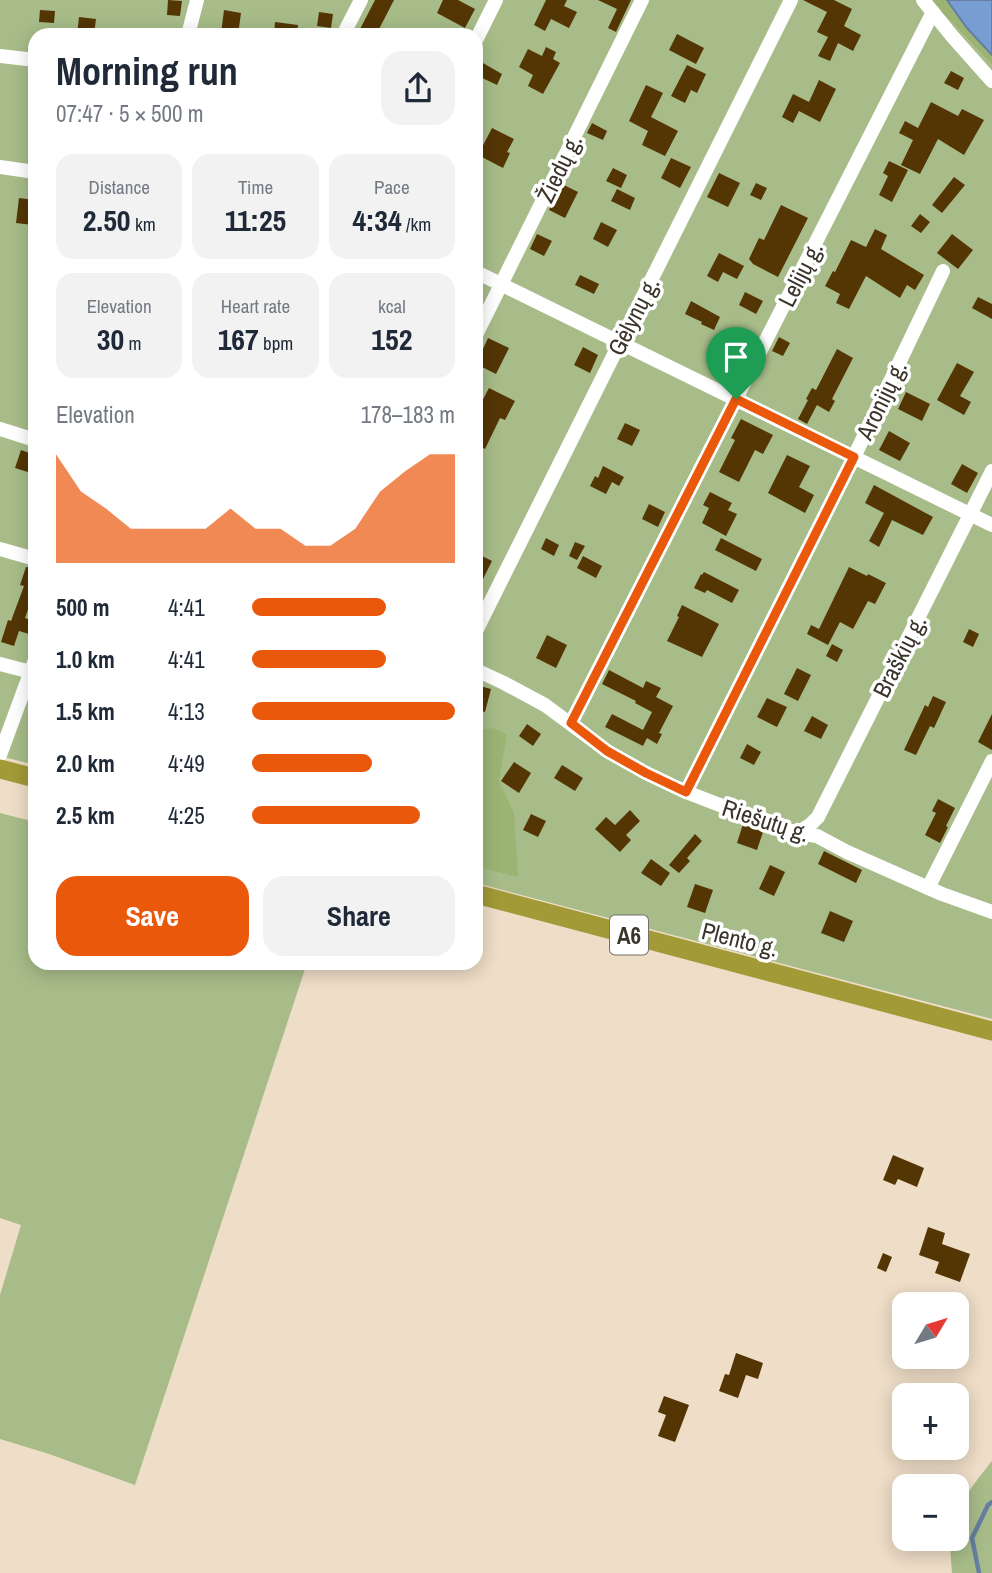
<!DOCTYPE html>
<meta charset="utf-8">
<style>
:root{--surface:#fff;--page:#f2f2f3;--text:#1f2937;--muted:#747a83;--accent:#ea580c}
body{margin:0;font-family:"Archivo Narrow",sans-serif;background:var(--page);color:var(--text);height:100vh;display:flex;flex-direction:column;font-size:26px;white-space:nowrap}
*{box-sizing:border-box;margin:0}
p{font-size:23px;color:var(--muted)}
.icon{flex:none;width:38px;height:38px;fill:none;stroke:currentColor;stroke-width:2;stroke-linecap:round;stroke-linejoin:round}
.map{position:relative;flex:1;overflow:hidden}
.side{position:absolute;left:28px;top:28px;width:455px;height:942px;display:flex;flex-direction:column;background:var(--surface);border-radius:21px;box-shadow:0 4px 18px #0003}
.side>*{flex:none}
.needle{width:46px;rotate:52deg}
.tools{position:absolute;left:892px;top:1292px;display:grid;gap:14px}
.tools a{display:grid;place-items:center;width:77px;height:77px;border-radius:14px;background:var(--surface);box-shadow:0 4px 18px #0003;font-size:35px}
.pin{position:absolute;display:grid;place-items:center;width:60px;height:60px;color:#fff;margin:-72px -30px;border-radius:50% 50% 50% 0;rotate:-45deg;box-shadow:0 0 7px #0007}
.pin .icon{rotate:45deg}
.round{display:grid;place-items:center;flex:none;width:74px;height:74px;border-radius:21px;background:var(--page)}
.head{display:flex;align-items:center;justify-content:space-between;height:119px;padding:0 28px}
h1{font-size:38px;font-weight:700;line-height:52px}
.metrics{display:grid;grid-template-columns:repeat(3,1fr);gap:10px;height:119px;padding:7px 28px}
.metrics div{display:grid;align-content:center;border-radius:18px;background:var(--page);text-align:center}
.metrics b{font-size:30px;font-weight:700}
.metrics small{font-size:19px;font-weight:400}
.metrics p{font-size:19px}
.chart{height:196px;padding:14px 28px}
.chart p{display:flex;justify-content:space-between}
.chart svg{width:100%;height:126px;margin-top:7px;fill:var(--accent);opacity:.7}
.primary-button{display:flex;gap:14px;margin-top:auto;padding:14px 28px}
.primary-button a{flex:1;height:80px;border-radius:21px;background:var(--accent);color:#fff;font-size:28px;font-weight:700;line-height:80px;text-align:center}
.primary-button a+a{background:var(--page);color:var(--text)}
ul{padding:0 28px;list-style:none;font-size:23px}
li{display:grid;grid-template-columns:112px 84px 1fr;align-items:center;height:52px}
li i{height:18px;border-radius:9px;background:var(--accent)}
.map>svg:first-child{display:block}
</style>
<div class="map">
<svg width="992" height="1573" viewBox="0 0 992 1573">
<rect width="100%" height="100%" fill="#eeddc7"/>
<g fill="#a7bc89">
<path d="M 0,0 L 930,0 L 992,65 L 992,1019 L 476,883 L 476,35 L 35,35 L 35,765 L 0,756 Z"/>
<path d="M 0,813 L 35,822 L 35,962 L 307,963 L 135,1485 L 49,1454 L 0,1439 L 0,1295 L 21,1225 L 0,1218 Z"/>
<path d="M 992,1461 L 992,1573 L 952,1573 L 950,1546 L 952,1538 L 957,1538 C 957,1533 957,1526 957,1521 C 960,1498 979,1478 992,1461 Z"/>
</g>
<g fill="#9bb474">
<path d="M 930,0 L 947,0 L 967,28 L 992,55 L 992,65 Z"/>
<path d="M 492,728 L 507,734 L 499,781 L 514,813 L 518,877 L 476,866 L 476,730 Z"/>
</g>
<path fill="#779dd3" stroke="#657ea1" stroke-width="2" d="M 947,0 L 992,0 L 992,55 L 967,28 Z"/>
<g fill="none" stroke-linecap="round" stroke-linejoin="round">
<path stroke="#657ea1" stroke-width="4.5" d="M 979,1573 L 972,1538 L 988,1505 L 992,1502"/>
</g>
<g fill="#543605">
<path d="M 168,0 L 182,1 L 180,16 L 167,15 Z"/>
<path d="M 375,0 L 394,0 L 376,35 L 357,35 Z"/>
<path d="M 443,0 L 458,0 L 475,9 L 465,28 L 437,13 Z"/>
<path d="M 546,0 L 567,0 L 564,6 L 577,12 L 569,28 L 551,19 L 545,31 L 534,25 Z"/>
<path d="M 598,0 L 631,0 L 616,32 L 608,28 L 617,9 Z"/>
<path d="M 803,0 L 834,0 L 852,9 L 844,26 L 861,35 L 853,51 L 838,43 L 830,61 L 818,56 L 828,37 L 817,32 L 827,12 Z"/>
<path d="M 40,10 L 55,11 L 54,23 L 39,22 Z"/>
<path d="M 224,10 L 241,13 L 238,35 L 221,34 Z"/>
<path d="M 319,12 L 333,14 L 331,28 L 317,26 Z"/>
<path d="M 79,17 L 96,19 L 94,35 L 77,35 Z"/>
<path d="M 275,22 L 298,25 L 297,35 L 274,35 Z"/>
<path d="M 677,34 L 704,48 L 696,64 L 669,50 Z"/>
<path d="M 546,47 L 556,52 L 553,59 L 560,63 L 543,94 L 528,86 L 533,75 L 519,67 L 528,49 L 542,56 Z"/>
<path d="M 476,59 L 502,74 L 497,85 L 476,75 Z"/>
<path d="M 687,65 L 706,74 L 697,93 L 691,90 L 685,103 L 671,96 Z"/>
<path d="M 951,71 L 964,78 L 958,90 L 944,83 Z"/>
<path d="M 819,80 L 836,89 L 820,122 L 799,111 L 793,123 L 782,117 L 793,94 L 809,102 Z"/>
<path d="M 646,85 L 663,93 L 651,117 L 678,131 L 665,156 L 642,145 L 648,131 L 629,121 Z"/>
<path d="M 931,102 L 958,116 L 962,109 L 984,120 L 964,155 L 938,139 L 920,174 L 901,165 L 913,140 L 899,133 L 905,121 L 918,128 Z"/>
<path d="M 592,123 L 607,131 L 603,140 L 587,133 Z"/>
<path d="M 492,128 L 514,139 L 507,152 L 510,153 L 503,168 L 478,155 Z"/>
<path d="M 671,158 L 691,167 L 680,188 L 661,178 Z"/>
<path d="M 889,161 L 908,170 L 892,202 L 879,195 L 888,176 L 883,173 Z"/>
<path d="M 613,168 L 627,175 L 621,188 L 606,181 Z"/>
<path d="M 719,173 L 740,183 L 728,207 L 707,197 Z"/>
<path d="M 954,177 L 965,185 L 942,213 L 932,205 Z"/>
<path d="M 756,183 L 767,188 L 761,200 L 750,195 Z"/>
<path d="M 562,184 L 578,192 L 565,218 L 549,210 Z"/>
<path d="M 617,189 L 635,198 L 630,210 L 611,201 Z"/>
<path d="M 19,198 L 35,200 L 33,225 L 16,223 Z"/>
<path d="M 781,205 L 808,218 L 778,277 L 753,264 L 749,259 L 759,238 L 764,240 Z"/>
<path d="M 920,214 L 930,222 L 921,233 L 911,226 Z"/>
<path d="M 601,222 L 617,230 L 608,247 L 593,239 Z"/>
<path d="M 875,229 L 887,235 L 881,249 L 924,275 L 915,290 L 907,285 L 900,298 L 866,276 L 849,309 L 836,303 L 840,294 L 825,286 L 833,271 L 835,272 L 851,240 L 866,247 Z"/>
<path d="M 537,234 L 552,241 L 544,256 L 530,249 Z"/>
<path d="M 952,234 L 973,250 L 958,269 L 937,253 Z"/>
<path d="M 719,253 L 744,266 L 737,279 L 723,272 L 718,282 L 707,276 Z"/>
<path d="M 580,275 L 599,284 L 594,294 L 575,285 Z"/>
<path d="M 745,292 L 763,301 L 756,314 L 739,305 Z"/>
<path d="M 978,297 L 992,304 L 992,319 L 972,308 Z"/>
<path d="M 691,301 L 720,317 L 714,330 L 701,324 L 702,322 L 685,314 Z"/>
<path d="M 779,337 L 790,343 L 783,356 L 772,351 Z"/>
<path d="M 488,338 L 509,348 L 496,374 L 476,364 Z"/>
<path d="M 583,347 L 598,355 L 590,373 L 574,365 Z"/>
<path d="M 837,349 L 853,358 L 832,399 L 835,401 L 829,412 L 817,405 L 807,424 L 798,419 L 808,400 L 806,399 L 812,388 L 816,390 Z"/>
<path d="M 957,363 L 974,372 L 960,396 L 971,402 L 964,415 L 937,400 Z"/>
<path d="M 489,388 L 515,401 L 505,420 L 500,418 L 485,449 L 476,444 L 476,422 L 482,409 L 479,407 Z"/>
<path d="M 906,392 L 930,404 L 922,421 L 898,409 Z"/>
<path d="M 741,419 L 773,435 L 763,454 L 755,450 L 739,482 L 719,472 L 735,440 L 731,438 Z"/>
<path d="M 625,423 L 640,430 L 632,446 L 617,439 Z"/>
<path d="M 889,431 L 910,443 L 900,461 L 879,450 Z"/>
<path d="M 21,450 L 35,455 L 35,462 L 31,473 L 15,468 Z"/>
<path d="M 787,455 L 810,466 L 799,487 L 814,495 L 805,513 L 768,493 Z"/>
<path d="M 962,464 L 978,473 L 967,493 L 951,484 Z"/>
<path d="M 603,466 L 624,477 L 619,486 L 612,482 L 606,494 L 590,486 L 595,476 L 598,478 Z"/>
<path d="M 874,485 L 933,517 L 923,535 L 892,520 L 879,547 L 869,541 L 884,513 L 865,503 Z"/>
<path d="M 710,492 L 732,503 L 728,510 L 737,514 L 726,536 L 702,523 L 709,508 L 703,505 Z"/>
<path d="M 649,504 L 665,512 L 658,527 L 642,519 Z"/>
<path d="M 546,538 L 559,545 L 554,556 L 541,549 Z"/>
<path d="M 721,538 L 762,559 L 756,571 L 715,550 Z"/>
<path d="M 575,542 L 585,546 L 577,560 L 569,556 Z"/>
<path d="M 476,553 L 492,561 L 476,593 Z"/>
<path d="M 583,556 L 602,566 L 596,578 L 577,568 Z"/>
<path d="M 26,567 L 35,568 L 35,590 L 25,618 L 33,621 L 29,634 L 19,631 L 14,646 L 1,642 L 8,620 L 11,621 L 24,586 L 20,585 Z"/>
<path d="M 849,567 L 867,576 L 868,574 L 886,583 L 875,604 L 868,601 L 853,629 L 840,622 L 828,645 L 807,634 L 811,625 L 819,629 Z"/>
<path d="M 704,572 L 739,590 L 732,603 L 707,590 L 705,593 L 694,588 L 701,574 L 702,575 Z"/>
<path d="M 682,605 L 719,624 L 702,657 L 667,641 L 679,617 L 677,616 Z"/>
<path d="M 969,629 L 979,634 L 973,647 L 963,642 Z"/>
<path d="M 547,635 L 567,645 L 556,668 L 536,658 Z"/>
<path d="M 832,644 L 843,650 L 837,662 L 826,656 Z"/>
<path d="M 797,668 L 811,675 L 798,701 L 784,694 Z"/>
<path d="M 609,670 L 643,688 L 646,681 L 661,688 L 656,697 L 673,706 L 659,733 L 662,734 L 657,744 L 647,738 L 643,746 L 605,727 L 612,714 L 643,730 L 652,712 L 635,703 L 636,701 L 602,684 Z"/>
<path d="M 476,685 L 491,689 L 485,712 L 476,709 Z"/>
<path d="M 933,696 L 946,702 L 934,728 L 930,726 L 916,755 L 904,750 L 925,705 L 928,707 Z"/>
<path d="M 767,698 L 787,707 L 777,727 L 757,717 Z"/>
<path d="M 992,714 L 992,750 L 978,742 Z"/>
<path d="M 812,716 L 828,725 L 821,739 L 804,731 Z"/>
<path d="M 527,724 L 541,734 L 533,746 L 519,736 Z"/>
<path d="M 747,744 L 761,752 L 754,765 L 740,758 Z"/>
<path d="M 514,762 L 531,773 L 519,793 L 501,781 Z"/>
<path d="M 562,765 L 583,778 L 575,791 L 554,778 Z"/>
<path d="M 938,799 L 955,808 L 946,826 L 948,827 L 940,843 L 925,835 L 936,813 L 932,811 Z"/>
<path d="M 630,810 L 640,821 L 626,835 L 631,840 L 620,852 L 595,829 L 606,817 L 615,825 Z"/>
<path d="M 531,814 L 546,821 L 538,837 L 523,830 Z"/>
<path d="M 743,824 L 763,832 L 757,850 L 737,843 Z"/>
<path d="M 695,834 L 702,841 L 687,858 L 690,861 L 679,873 L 669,865 Z"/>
<path d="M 824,851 L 862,870 L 856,883 L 818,864 Z"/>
<path d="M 651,859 L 670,873 L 661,886 L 641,873 Z"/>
<path d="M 770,865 L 785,872 L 774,896 L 759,889 Z"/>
<path d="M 695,884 L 713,890 L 705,913 L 687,907 Z"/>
<path d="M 830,911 L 853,921 L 844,942 L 821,933 Z"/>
<path d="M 893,1155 L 924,1168 L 917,1187 L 898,1179 L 895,1185 L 883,1180 Z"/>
<path d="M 928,1227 L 945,1233 L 942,1244 L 970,1254 L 960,1282 L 935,1273 L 939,1262 L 919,1255 Z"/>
<path d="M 883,1253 L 892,1257 L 886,1272 L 877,1268 Z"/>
<path d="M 736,1353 L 763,1363 L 758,1379 L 746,1375 L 738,1398 L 719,1391 L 725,1374 L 729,1375 Z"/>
<path d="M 664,1396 L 689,1405 L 675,1442 L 658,1436 L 666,1415 L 658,1412 Z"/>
</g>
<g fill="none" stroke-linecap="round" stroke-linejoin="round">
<g stroke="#fff" stroke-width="14">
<path d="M 923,0 L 952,36 L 992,81"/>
<path d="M 188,35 L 197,0"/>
<path d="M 343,35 L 361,0"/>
<path d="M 476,40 L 496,0"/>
<path d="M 0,56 L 35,60"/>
<path d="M 0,167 L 35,172"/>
<path d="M 476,272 L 992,525"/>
<path d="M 476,335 L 642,0"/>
<path d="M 0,429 L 35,440"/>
<path d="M 0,549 L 35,559"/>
<path d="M 476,631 L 791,0"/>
<path d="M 0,664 L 35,673"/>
<path d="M 476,670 L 504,683 L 545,705 L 607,751 L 646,773 L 686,792 L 764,822 L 797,833 L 817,836 L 847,852 L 942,894 L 992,912"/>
<path d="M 571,723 L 933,12"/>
<path d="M 0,755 L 35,660"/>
<path d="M 686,792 L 854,457 L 943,271"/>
<path d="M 797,833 L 810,825 L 818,817 L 992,471"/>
<path d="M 928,888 L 992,761"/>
</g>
<g stroke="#a19a37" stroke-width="19">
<path d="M 0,769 L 35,778"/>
<path d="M 476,894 L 992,1031"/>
</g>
</g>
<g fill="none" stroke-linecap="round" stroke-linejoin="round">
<defs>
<path id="route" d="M 736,399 L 854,457 L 686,792 L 646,773 L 607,751 L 571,723 Z"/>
</defs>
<use href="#route" stroke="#fff" stroke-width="14"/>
<use href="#route" stroke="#ea580c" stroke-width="9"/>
</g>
<g text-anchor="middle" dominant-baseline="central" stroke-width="7" stroke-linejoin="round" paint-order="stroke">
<rect fill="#fff" stroke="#75716b" stroke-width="2" x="610" y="915.5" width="38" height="39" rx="5"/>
<g font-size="23" font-weight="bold" fill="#3a342b">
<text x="629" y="935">A6</text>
</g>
<g font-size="24" fill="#3a342b" stroke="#fff">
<text transform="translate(559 168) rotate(-64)">Žiedų g.</text>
<text transform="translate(800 274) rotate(-63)">Lelijų g.</text>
<text transform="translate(633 316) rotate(-63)">Gėlynų g.</text>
<text transform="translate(881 400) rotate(-64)">Aronijų g.</text>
<text transform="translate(899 656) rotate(-63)">Braškių g.</text>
<text transform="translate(766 820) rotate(18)">Riešutų g.</text>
<text transform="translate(740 939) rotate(14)">Plento g.</text>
</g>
</g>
</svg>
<div class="tools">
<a><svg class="needle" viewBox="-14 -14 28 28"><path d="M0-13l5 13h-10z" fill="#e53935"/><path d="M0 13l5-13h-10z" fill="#747a83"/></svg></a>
<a>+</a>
<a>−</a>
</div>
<div class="pin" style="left:736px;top:399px;background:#1e9e55"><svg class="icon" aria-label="arrive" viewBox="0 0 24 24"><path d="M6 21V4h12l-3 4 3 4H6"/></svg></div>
<section class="side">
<div class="head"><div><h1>Morning run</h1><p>07:47 · 5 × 500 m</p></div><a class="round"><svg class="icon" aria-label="share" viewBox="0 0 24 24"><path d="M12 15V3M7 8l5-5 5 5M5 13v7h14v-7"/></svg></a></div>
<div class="metrics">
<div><p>Distance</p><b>2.50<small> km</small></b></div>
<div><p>Time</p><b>11:25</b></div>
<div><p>Pace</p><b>4:34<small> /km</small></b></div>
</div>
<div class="metrics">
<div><p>Elevation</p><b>30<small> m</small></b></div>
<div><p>Heart rate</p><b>167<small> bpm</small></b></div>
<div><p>kcal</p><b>152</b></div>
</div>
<div class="chart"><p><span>Elevation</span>178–183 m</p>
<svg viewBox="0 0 160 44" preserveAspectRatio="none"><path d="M0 44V6L10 19L20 25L30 32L40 32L50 32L60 32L70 25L80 32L90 32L100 38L110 38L120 32L130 19L140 12L150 6L160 6V44z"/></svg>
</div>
<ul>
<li><b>500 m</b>4:41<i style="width:66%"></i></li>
<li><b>1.0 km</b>4:41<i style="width:66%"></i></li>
<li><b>1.5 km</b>4:13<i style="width:100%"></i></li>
<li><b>2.0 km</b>4:49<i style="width:59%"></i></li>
<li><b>2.5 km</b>4:25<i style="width:83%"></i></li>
</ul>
<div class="primary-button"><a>Save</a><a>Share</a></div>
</section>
</div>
